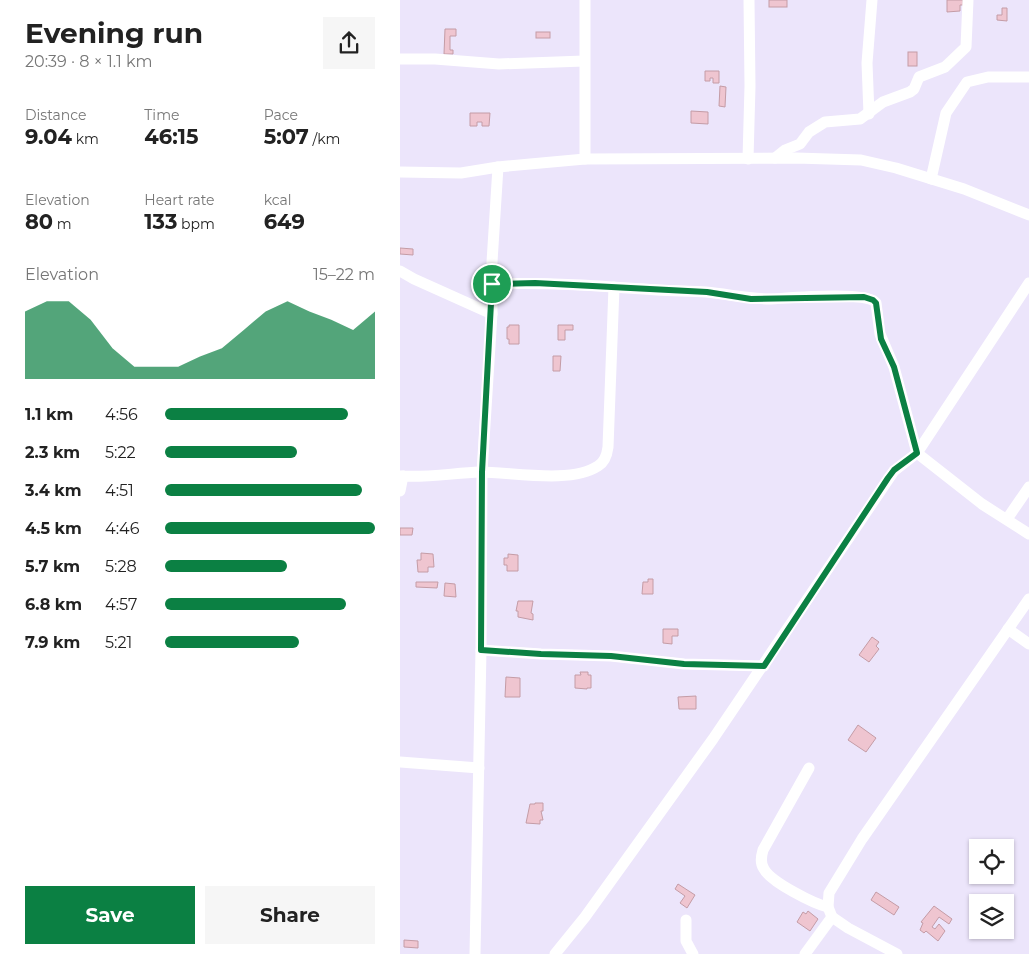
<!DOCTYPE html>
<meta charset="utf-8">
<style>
:root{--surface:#fff;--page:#f6f6f6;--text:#222;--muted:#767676;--accent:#0b8043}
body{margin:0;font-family:Montserrat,sans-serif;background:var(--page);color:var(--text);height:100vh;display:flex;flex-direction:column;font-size:19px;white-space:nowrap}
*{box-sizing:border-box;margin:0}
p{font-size:16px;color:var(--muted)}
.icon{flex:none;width:28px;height:28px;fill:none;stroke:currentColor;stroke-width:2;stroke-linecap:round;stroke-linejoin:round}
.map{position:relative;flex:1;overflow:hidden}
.drawer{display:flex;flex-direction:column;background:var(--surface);width:400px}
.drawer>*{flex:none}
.fabs{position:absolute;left:569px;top:839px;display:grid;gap:10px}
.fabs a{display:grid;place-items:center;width:45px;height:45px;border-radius:0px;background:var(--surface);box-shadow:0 1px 4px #0004;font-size:25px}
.pin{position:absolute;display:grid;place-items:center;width:42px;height:42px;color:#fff;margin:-21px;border:2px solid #fff;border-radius:50%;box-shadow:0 1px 5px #0007}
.round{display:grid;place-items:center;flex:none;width:52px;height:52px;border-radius:0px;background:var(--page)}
.headline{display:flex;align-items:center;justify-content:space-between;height:85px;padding:0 25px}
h1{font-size:28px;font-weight:700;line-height:38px}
.stats{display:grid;grid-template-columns:repeat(3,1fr);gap:8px;height:85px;padding:5px 25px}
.stats div{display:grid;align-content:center}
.stats b{font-size:21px;font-weight:700}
.stats small{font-size:14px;font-weight:400}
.stats p{font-size:14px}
.chart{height:140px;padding:10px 25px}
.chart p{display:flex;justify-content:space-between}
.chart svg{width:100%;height:90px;margin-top:5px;fill:var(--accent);opacity:.7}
.cta{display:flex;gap:10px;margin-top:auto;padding:10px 25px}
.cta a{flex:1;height:58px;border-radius:0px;background:var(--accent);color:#fff;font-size:20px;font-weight:700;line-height:58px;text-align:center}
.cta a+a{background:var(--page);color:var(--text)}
ul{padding:0 25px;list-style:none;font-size:16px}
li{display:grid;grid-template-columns:80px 60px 1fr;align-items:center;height:38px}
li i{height:12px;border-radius:6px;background:var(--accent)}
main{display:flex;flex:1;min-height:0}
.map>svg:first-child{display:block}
</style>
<main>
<section class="drawer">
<div class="headline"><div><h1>Evening run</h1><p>20:39 · 8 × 1.1 km</p></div><a class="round"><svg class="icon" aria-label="share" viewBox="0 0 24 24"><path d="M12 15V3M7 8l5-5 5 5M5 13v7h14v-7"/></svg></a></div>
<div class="stats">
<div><p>Distance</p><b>9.04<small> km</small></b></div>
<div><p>Time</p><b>46:15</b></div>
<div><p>Pace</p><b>5:07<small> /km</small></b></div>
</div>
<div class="stats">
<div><p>Elevation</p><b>80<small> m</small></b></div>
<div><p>Heart rate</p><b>133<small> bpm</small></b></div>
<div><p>kcal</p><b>649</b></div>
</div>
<div class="chart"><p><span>Elevation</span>15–22 m</p>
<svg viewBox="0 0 160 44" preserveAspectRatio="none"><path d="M0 44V11L10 6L20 6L30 15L40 29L50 38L60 38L70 38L80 33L90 29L100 20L110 11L120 6L130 11L140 15L150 20L160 11V44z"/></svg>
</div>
<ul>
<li><b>1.1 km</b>4:56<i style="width:87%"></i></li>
<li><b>2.3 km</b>5:22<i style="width:63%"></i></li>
<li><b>3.4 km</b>4:51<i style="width:94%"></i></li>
<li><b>4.5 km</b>4:46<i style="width:100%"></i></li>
<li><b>5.7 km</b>5:28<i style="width:58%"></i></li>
<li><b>6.8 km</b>4:57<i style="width:86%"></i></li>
<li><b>7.9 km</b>5:21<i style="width:64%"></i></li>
</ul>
<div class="cta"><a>Save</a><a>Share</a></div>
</section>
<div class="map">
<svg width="629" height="954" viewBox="0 0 629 954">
<rect width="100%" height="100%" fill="#ece5fb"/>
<g fill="#efc5d0" stroke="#c49ca6">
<rect x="369" y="0" width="18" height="7"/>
<path d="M 547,0 L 563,0 L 563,5 L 560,5 L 560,11 L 547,12 Z"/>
<path d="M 602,8 L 607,8 L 607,21 L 597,20 L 597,15 L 602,15 Z"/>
<path d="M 45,29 L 56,29 L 56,36 L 50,36 L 50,50 L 53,50 L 53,54 L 44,54 Z"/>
<rect x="136" y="32" width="14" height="6"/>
<rect x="508" y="52" width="9" height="14"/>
<path d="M 305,71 L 319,71 L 319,83 L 313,83 L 313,78 L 310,78 L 310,81 L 305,81 Z"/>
<path d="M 320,86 L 326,87 L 325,107 L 319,106 Z"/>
<path d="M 291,111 L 308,112 L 308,124 L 291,123 Z"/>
<path d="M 70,113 L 90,113 L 89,126 L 82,126 L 82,122 L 77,122 L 77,126 L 70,126 Z"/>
<path d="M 0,248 L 13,249 L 13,255 L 0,254 Z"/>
<path d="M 109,325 L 119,325 L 119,344 L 109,344 L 109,339 L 107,339 L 107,327 L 109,327 Z"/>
<path d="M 158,325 L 173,325 L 173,330 L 165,330 L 165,340 L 158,340 Z"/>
<path d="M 153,356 L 161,356 L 160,371 L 153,371 Z"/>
<path d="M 0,528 L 13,528 L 12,535 L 0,535 Z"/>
<path d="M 21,553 L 33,554 L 34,567 L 28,567 L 28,572 L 18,572 L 17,560 L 21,560 Z"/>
<path d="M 108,554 L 118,555 L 118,571 L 107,571 L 107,565 L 104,565 L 104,558 L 108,558 Z"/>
<path d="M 248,579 L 253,579 L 253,594 L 242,594 L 243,582 L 248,582 Z"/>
<path d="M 16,582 L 38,582 L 37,588 L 16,587 Z"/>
<path d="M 45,583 L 55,584 L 56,597 L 44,596 Z"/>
<path d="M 118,601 L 133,601 L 131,613 L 133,614 L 133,620 L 118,617 L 118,611 L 116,611 Z"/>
<path d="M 263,629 L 278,629 L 278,636 L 272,636 L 272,644 L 263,643 Z"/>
<path d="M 472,637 L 479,642 L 476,646 L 479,649 L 469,662 L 459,655 Z"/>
<path d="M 180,672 L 188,672 L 188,675 L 191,675 L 191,688 L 187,688 L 187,689 L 175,688 L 175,675 L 181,675 Z"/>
<path d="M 106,677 L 120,678 L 120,697 L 105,697 Z"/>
<path d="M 296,696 L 296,709 L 279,709 L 278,697 Z"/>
<path d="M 458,725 L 476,738 L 466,752 L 448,740 Z"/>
<path d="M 135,803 L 143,803 L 143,811 L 141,811 L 143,820 L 140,820 L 140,824 L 126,823 L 130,804 L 135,804 Z"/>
<path d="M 278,884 L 295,895 L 287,908 L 280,903 L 285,896 L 275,889 Z"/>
<path d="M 476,892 L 499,907 L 494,915 L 471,900 Z"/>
<path d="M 534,906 L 552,919 L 549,924 L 539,917 L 532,927 L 535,929 L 539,924 L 545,931 L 538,941 L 526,931 L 524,933 L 520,930 L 523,923 L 521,922 Z"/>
<path d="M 408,911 L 418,919 L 410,931 L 397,922 L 403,912 L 406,914 Z"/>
<path d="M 4,940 L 18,941 L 18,948 L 4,947 Z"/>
</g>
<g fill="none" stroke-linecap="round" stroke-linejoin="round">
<g stroke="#fff" stroke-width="11">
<path d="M 185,0 L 185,159"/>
<path d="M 0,59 L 35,59 L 99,64 L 184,61"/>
<path d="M 469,114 L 467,63 L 472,0"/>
<path d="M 375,158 L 385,150 L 400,144 L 409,132 L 425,122 L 460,119 L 483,102 L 510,92 L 514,89 L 519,77 L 545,67 L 566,47 L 568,0"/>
<path d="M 348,159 L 350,86 L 349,0"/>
<path d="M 0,172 L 61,173 L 98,167 L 185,159 L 396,158 L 461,160 L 496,168 L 564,189 L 629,215"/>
<path d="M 531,179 L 546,113 L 567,82 L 588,77 L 629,77"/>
<path d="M 0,271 L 14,279 L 92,314"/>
<path d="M 93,284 C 147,282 202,286 257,290 C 273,291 290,291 306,292 C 328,294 349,299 371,299 C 390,298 466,291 476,303 L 480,334 L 494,367 L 517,453 L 582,504 L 629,534"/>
<path d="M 0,476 C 26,478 54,473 80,472 C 112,472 171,484 198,466 C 205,462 207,455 208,447 L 214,287"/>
<path d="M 0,491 L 3,476"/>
<path d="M 607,519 L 629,487"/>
<path d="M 608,629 L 629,644"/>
<path d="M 81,650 L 141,654 L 211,656 L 284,664 L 364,666"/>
<path d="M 0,762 L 79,768"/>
<path d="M 409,768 L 363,850 C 361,857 360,863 364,869 C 371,882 414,904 428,907"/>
<path d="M 286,920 L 286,941 L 293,954"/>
<path d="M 75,954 L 81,650 L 82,472 L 92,314 L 92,262 L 98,167"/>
<path d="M 155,954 L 185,917 L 313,739 L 494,471 L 517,453 L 523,444 L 629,283"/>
<path d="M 405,954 L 432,917"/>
<path d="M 497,954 L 448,928 L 432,917 L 428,907 L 429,893 L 462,839 L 629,599"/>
</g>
</g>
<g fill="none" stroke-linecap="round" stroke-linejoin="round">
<defs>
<path id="route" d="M 135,283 L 307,292 L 351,299 L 464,297 L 473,300 L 476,303 L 481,339 L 494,367 L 517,453 L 494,470 L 488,478 L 364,666 L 284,664 L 211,656 L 141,654 L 81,650 L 82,472 L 92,284 Z"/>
</defs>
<use href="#route" stroke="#fff" stroke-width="10"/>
<use href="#route" stroke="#0b8043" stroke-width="6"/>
</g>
</svg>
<div class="fabs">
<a><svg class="icon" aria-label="locate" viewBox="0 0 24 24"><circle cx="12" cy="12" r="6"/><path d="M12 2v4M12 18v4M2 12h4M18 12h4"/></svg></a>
<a><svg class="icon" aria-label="layers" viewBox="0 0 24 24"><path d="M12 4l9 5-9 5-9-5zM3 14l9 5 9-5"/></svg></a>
</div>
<div class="pin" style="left:92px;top:284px;background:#1e9e55"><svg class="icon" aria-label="arrive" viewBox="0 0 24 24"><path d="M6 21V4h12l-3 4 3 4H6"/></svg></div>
</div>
</main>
